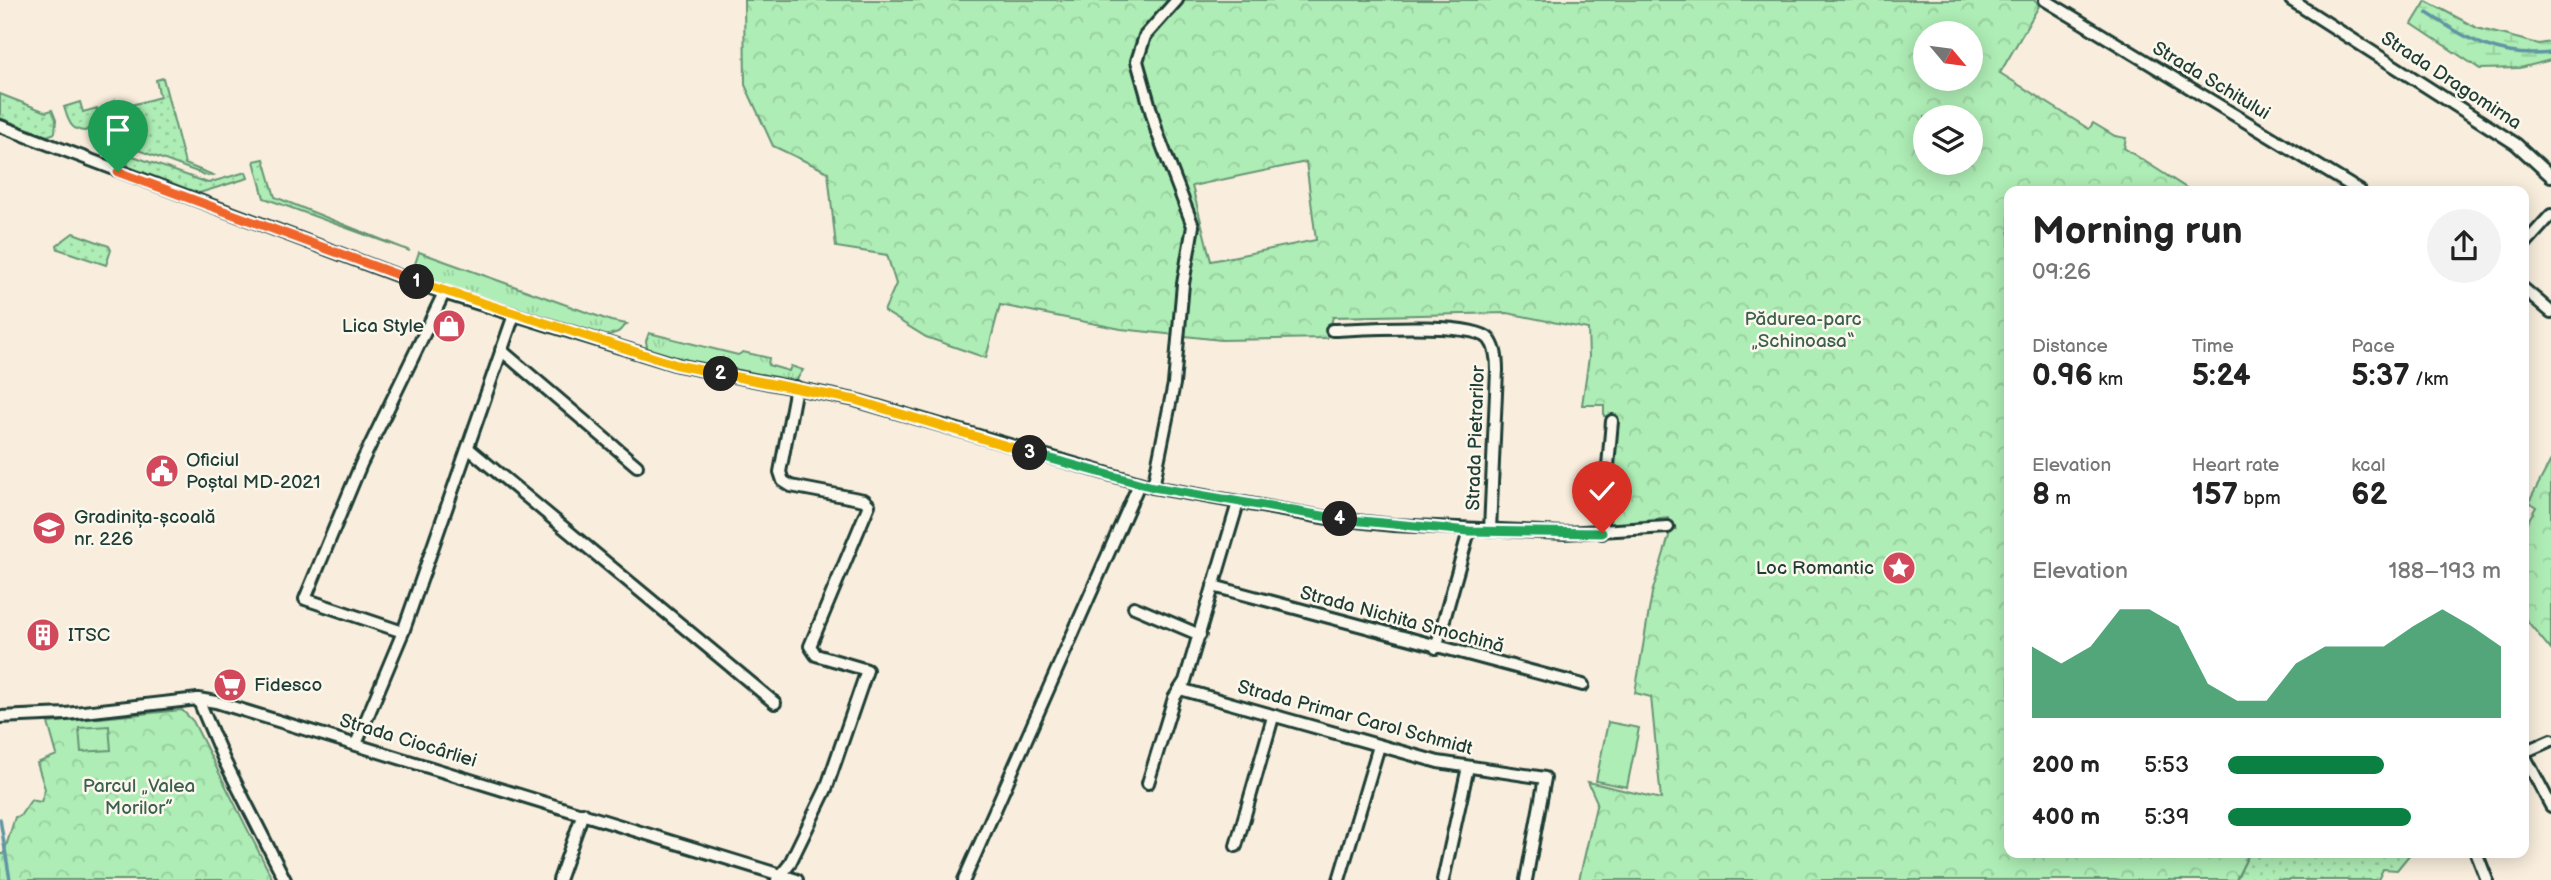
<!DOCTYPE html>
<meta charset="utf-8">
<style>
:root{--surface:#fff;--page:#f2f2f2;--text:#222;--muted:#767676;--accent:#0b8043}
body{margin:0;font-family:"Balsamiq Sans",sans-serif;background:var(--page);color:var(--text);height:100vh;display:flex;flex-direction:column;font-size:26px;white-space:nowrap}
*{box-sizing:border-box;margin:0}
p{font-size:23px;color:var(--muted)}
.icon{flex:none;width:38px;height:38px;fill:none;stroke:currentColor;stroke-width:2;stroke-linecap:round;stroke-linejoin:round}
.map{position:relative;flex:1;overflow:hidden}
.side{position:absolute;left:2004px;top:186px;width:525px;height:672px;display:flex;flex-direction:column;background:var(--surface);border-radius:14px;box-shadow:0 4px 18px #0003}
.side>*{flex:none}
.needle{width:46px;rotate:119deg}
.controls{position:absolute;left:1913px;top:21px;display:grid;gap:14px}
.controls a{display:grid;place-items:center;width:70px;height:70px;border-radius:50%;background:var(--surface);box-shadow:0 4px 18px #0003;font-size:35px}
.pin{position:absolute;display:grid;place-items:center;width:60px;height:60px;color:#fff;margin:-72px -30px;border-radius:50% 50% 50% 0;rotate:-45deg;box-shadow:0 0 7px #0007}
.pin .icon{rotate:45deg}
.km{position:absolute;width:35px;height:35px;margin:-18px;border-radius:50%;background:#222;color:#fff;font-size:19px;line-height:35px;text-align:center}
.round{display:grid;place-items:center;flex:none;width:74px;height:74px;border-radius:37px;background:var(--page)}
.summary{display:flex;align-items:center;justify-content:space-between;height:119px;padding:0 28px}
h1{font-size:38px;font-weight:700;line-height:52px}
.stats{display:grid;grid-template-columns:repeat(3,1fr);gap:10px;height:119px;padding:7px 28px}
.stats div{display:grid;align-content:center}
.stats b{font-size:30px;font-weight:700}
.stats small{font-size:19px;font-weight:400}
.stats p{font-size:19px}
.chart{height:196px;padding:14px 28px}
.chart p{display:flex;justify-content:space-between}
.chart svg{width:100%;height:126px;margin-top:7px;fill:var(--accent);opacity:.7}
ul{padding:0 28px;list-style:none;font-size:23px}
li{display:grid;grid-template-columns:112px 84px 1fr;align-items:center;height:52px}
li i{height:18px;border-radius:9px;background:var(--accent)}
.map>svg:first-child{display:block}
</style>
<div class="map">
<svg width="2551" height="880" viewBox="0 0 2551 880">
<defs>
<pattern id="grass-tufts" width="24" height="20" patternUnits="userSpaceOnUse" patternTransform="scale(1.75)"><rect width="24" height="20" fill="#aeedb5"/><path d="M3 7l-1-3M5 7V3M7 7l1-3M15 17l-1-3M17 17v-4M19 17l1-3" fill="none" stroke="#95cc9c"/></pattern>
<pattern id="forest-crowns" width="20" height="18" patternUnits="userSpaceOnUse" patternTransform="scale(1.75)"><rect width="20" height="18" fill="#aeedb5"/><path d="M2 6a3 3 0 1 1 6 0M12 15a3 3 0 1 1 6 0" fill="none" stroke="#95cc9c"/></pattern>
<pattern id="wetland-marsh" width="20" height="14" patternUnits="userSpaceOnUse" patternTransform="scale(1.75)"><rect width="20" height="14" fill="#aeedb5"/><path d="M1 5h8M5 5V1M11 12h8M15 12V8" fill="none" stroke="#95cc9c"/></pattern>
<pattern id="garden-dots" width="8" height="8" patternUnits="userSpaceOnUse" patternTransform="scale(1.75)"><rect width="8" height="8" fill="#aeedb5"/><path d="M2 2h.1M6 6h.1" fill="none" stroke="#95cc9c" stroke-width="1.8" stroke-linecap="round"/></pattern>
</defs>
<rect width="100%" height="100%" fill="#f9eedd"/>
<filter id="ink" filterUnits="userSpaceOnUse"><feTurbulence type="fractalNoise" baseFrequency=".0143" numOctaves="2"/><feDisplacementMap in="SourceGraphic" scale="14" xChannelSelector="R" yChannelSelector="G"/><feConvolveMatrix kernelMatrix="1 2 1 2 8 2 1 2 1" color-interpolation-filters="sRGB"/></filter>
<g filter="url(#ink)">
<g fill="url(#grass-tufts)" stroke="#669574" stroke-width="2">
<path d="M 419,252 L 611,321 L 627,324 L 618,332 L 600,338 L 416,277 L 412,273 Z"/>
<path d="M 649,333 L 738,355 L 743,352 L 769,358 L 768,365 L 789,371 L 791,366 L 803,370 L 797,379 L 787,381 L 667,359 L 648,353 L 646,341 Z"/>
</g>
<g fill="url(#forest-crowns)" stroke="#669574" stroke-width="2" fill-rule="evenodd">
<path d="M 744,0 L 2035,0 L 2039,6 L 2000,73 L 2089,129 L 2093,123 L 2115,136 L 2126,138 L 2124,148 L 2191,191 L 2009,191 L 2009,852 L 2250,852 L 2236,880 L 1579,880 L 1597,802 L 1588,782 L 1661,799 L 1651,697 L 1635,693 L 1652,593 L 1669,536 L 1668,518 L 1607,525 L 1618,417 L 1604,416 L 1604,405 L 1582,405 L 1589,357 L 1588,329 L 1507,313 L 1333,317 L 1327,338 L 1221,340 L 1121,329 L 1000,305 L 986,358 L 926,337 L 884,311 L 896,284 L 887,255 L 836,247 L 828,172 L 773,146 L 745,85 ZM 1925,33 L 1970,33 L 1970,79 L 1925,79 ZM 1925,117 L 1970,117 L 1970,163 L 1925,163 ZM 1306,162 L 1316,240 L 1211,261 L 1192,186 Z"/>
<path d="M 2551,460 L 2551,650 L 2524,617 L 2524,528 L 2536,507 L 2529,502 Z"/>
<path d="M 182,710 L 193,721 L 273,880 L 0,880 L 0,855 L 4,853 L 15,817 L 20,816 L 31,800 L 41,802 L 45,789 L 37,763 L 57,755 L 48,723 Z"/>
</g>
<path fill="url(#wetland-marsh)" stroke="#669574" stroke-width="2" d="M 2426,1 L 2477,28 L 2539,44 L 2551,42 L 2551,60 L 2520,68 L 2480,69 L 2412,24 Z"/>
<g fill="url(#garden-dots)" stroke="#669574" stroke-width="2">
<path d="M 163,78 L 185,164 L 213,175 L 208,176 L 119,143 L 110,104 L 115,100 L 117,109 L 160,97 L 156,80 Z"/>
<path d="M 0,94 L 46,112 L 52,110 L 56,120 L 55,133 L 47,136 L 0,118 Z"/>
<path d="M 80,102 L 83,112 L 97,108 L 96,125 L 85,131 C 70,131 68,119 64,107 Z"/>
<path d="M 122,152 L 208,183 L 246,172 L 248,178 L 196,194 L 130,169 Z"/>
<path d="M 264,159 L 275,197 L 410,251 L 264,198 L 254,161 Z"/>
<path d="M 73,233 L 109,246 L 111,250 L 106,265 L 58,249 L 57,245 Z"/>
<path d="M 2250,852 L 2409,852 L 2410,854 L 2397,870 L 2383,869 L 2378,880 L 2236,880 Z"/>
</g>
<g fill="#aeedb5" stroke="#669574" stroke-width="2">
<path d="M 1608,722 L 1639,728 L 1627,787 L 1596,781 Z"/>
<path d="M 109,726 L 111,750 L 81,752 L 79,728 Z"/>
</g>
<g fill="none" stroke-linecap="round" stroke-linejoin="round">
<g stroke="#6096a3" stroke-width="3.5">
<path d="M 2427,13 C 2469,40 2499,59 2551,53"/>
<path d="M 0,819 L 10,880"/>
</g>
<defs>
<g id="minor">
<path d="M 2045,0 L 2360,191"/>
<path d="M 2291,0 L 2516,144 L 2551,176"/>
<path d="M 0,126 L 444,293 L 678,365 L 855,400 L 1153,487 L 1328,518 L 1393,525 L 1565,533 L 1668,527"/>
<path d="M 2524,245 L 2551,215"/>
<path d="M 2524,289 L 2551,312"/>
<path d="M 444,293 L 361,464 L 305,599 L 403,632 L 514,315"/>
<path d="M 1332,330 C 1360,329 1473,321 1489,339 C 1496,347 1497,359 1497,370 L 1490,530"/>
<path d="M 501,350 L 637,466"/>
<path d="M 468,448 L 775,703"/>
<path d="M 1153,487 L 1174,384 L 1183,284 L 1193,226 L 1157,132 L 1137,61 L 1145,36 L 1177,0"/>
<path d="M 1602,533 L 1612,421"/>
<path d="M 1213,586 L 1583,685"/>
<path d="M 1134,607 L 1200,635"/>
<path d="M 1436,648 L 1469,531"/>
<path d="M 1180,689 L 1438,762 L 1545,778 L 1526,880"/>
<path d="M 198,699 L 224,760 L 285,880"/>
<path d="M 0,717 L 66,714 L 198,699 L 216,702 L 797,880"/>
<path d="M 356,744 L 403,632"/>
<path d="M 2524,752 L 2551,740"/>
<path d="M 2524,755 L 2551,806"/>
<path d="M 1148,783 L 1174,698 L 1185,681 L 1238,503"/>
<path d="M 1236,846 L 1273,717"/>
<path d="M 2476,852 L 2487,880"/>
<path d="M 559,880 L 583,813"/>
<path d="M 777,880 L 789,865 L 826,789 L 867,670 L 816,655 L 810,646 L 869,505 L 864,500 L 791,486 L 783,481 L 780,472 L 796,387"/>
<path d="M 964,880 L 1139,484"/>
<path d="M 1339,880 L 1379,746"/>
<path d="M 1443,880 L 1468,767"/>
</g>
</defs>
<use href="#minor" stroke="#1f3d34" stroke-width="16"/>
<use href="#minor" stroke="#fbf7ec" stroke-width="10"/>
</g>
</g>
<g fill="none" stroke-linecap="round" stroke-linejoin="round" filter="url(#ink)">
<defs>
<path id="split-1" d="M 118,172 L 417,282"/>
<path id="split-2" d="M 417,282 L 677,365 L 721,374"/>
<path id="split-3" d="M 721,374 L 855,400 L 1030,453"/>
<path id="split-4" d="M 1030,453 L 1153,487 L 1340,519"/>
<path id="split-5" d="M 1340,519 L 1469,531 L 1602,533"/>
</defs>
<use href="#split-1" stroke="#fff" stroke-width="14"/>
<use href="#split-2" stroke="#fff" stroke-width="14"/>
<use href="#split-3" stroke="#fff" stroke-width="14"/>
<use href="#split-4" stroke="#fff" stroke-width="14"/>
<use href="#split-5" stroke="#fff" stroke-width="14"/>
<use href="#split-1" stroke="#f0652b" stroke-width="9"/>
<use href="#split-2" stroke="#f5b400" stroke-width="9"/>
<use href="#split-3" stroke="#f5b400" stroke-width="9"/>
<use href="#split-4" stroke="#22a559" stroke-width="9"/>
<use href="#split-5" stroke="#22a559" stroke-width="9"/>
</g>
<defs>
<symbol id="shop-disc" viewBox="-11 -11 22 22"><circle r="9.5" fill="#d1495b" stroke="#fbf7ec"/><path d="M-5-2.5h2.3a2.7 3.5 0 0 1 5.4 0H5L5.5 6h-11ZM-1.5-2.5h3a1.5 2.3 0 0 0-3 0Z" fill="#fff"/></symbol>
<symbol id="civic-disc" viewBox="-11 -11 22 22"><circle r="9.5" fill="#d1495b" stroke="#fbf7ec"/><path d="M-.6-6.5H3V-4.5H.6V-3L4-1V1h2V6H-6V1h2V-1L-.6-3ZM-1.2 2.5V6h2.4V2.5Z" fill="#fff"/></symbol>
<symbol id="school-disc" viewBox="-11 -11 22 22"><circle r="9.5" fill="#d1495b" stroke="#fbf7ec"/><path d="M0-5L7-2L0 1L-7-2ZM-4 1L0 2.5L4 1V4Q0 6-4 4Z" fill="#fff"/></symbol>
<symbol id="sight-disc" viewBox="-11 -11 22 22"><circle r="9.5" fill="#d1495b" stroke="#fbf7ec"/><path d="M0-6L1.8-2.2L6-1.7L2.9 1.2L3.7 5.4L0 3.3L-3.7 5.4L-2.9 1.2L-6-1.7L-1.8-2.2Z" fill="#fff"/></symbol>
<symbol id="building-disc" viewBox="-11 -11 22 22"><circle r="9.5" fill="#d1495b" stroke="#fbf7ec"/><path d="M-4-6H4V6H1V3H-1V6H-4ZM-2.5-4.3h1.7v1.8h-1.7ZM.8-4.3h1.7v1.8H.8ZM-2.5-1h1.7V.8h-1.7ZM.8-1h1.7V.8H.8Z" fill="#fff"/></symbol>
<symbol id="supermarket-disc" viewBox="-11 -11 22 22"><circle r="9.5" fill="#d1495b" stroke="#fbf7ec"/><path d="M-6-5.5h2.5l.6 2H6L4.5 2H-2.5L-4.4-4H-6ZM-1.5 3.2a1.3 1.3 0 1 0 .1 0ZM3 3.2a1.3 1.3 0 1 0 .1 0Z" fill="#fff"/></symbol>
</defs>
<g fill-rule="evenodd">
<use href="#shop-disc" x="430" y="307" width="38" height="38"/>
<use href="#civic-disc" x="143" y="452" width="38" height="38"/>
<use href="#school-disc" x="30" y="509" width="38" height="38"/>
<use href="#sight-disc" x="1880" y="549" width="38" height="38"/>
<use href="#building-disc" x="24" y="616" width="38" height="38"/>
<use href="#supermarket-disc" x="211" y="666" width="38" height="38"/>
</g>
<g text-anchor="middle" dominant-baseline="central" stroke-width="5" stroke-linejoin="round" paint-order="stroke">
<g font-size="19" fill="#1f3d34" stroke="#fbf7ec">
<text transform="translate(2211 81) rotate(31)">Strada Schitului</text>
<text transform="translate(2451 81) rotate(33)">Strada Dragomirna</text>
<text transform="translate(1476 438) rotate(-88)">Strada Pietrarilor</text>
<text transform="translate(1402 620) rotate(15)">Strada Nichita Smochină</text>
<text transform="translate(1355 718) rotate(15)">Strada Primar Carol Schmidt</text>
<text transform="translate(408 741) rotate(17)">Strada Ciocârliei</text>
</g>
<g font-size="19" fill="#3c604e" stroke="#fbf7ec">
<text x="1803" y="319">Pădurea-parc<tspan x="1803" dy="22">„Schinoasa“</tspan></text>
<text x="139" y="786">Parcul „Valea<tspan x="139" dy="22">Morilor”</tspan></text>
</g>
<g font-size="19" fill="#1f3d34" stroke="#fbf7ec" text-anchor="start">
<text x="424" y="326" text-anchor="end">Lica Style</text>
<text x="186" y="460">Oficiul<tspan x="186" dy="22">Poștal MD-2021</tspan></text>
<text x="74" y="517">Gradinița-școală<tspan x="74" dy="22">nr. 226</tspan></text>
<text x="1874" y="568" text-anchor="end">Loc Romantic</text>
<text x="68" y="635">ITSC</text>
<text x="254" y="685">Fidesco</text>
</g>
</g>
</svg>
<div class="controls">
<a><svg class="needle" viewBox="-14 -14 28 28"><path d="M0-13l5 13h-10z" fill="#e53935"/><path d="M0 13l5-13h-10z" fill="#767676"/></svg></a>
<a><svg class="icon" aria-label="layers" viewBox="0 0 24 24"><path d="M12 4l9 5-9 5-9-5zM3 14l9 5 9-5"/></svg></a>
</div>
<div class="pin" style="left:118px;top:172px;background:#1e9e55"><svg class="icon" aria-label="arrive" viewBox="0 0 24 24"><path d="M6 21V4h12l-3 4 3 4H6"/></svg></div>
<div class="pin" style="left:1602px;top:533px;background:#d93025"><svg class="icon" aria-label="check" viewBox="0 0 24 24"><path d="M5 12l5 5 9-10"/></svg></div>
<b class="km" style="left:417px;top:282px">1</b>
<b class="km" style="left:721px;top:374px">2</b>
<b class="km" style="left:1030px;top:453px">3</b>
<b class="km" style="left:1340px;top:519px">4</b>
<section class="side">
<div class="summary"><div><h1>Morning run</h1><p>09:26</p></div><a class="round"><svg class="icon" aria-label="share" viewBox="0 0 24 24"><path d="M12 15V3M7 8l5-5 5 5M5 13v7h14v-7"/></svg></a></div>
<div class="stats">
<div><p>Distance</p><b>0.96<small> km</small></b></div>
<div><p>Time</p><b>5:24</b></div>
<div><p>Pace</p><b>5:37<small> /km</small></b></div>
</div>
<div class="stats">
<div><p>Elevation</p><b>8<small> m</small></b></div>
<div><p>Heart rate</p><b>157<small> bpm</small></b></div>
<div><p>kcal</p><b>62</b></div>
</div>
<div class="chart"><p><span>Elevation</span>188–193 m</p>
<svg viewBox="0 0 160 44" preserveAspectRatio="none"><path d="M0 44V19L10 25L20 19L30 6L40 6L50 12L60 32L70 38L80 38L90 25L100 19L110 19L120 19L130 12L140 6L150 12L160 19V44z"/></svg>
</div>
<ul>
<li><b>200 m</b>5:53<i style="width:57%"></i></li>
<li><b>400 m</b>5:39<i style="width:67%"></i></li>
</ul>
</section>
</div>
